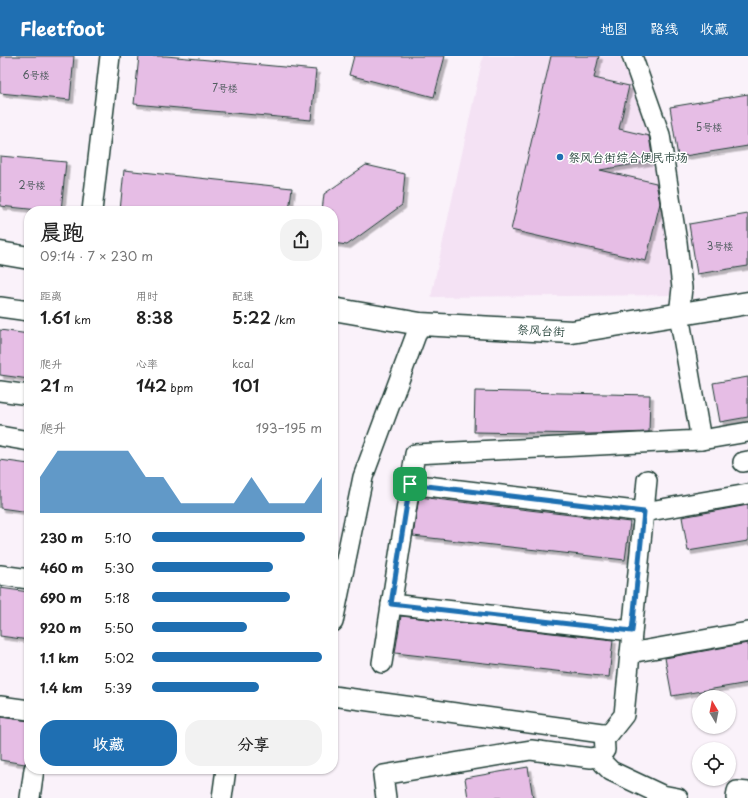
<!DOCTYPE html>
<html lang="zh">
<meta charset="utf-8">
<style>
:root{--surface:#fff;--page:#f2f2f2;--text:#222;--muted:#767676;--accent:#1f6fb2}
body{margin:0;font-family:"Playpen Sans","LXGW WenKai TC",sans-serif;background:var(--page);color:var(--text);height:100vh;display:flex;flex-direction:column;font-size:15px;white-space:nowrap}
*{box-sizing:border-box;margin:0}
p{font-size:13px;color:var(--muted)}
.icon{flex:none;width:22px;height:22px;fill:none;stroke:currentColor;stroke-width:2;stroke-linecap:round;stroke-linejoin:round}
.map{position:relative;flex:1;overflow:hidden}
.side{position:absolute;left:24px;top:150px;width:314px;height:568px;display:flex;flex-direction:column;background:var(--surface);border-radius:16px;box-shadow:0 1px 3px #0004}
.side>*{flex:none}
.needle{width:26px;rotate:350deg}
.tools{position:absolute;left:692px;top:634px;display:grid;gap:8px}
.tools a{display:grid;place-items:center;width:44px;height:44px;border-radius:50%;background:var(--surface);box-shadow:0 1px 3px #0004;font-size:20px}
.pin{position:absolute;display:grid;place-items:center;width:34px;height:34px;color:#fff;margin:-17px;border-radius:8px;box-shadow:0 2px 6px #0006}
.round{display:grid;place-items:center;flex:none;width:42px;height:42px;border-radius:16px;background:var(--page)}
.overview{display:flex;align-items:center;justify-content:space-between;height:68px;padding:0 16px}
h1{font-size:22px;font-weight:600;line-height:30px}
.figures{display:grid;grid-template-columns:repeat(3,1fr);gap:6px;height:68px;padding:4px 16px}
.figures div{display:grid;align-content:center}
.figures b{font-size:17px;font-weight:600}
.figures small{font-size:11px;font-weight:400}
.figures p{font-size:11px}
.chart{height:112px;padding:8px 16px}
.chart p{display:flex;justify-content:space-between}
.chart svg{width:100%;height:72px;margin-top:4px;fill:var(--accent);opacity:.7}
.button{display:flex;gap:8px;margin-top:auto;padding:8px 16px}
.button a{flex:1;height:46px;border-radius:16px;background:var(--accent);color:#fff;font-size:16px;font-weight:600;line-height:46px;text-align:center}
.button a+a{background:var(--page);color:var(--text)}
ul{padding:0 16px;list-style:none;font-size:13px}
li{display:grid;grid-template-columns:64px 48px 1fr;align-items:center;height:30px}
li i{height:10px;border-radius:5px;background:var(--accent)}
header{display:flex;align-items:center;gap:24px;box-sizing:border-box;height:56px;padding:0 20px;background:var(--accent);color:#fff}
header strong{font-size:19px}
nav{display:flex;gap:22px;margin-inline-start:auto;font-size:14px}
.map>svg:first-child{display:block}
</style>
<header>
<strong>Fleetfoot</strong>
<nav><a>地图</a><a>路线</a><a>收藏</a></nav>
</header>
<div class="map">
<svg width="748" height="742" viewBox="0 0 748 742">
<defs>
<filter id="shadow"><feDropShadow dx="3.5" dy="3.5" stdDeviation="0" flood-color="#0004"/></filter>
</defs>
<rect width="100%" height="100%" fill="#faf2fa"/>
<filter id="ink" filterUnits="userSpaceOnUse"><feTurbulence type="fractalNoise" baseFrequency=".025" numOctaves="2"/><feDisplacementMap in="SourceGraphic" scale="8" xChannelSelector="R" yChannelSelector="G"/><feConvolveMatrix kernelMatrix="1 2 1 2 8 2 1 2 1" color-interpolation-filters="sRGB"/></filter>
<g filter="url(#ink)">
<path fill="#f4e2f4" d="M 483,0 L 620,0 L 623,10 L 653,66 L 676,239 L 431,241 Z"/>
<g fill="#e6bde5" stroke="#1f3d34" filter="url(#shadow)">
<path d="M 0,0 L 74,0 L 70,44 L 0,37 Z"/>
<path d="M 139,0 L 166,0 L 316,14 L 311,64 L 134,48 Z"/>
<path d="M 354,0 L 445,0 L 434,41 L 349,19 Z"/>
<path d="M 551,0 L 599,0 L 594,22 L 629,30 L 619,73 L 649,80 L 653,105 L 600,114 L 656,127 L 660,147 L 646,205 L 511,174 Z"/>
<path d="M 748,38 L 748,90 L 678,101 L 670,51 Z"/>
<path d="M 0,100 L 66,106 L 61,155 L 48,155 L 0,150 Z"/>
<path d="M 366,109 L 405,118 L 402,149 L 347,189 L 333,187 L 333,155 L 322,155 L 324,138 Z"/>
<path d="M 124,114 L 292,132 L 289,155 L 120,155 Z"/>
<path d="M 748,158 L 748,210 L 697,218 L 689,168 Z"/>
<path d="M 0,274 L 29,278 L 29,323 L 0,319 Z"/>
<path d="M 748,321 L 748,361 L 720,366 L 713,327 Z"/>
<path d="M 475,335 L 650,339 L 649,376 L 589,378 L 474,376 Z"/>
<path d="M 0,404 L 29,408 L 29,456 L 0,452 Z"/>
<path d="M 419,441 L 630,466 L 625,504 L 413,480 Z"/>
<path d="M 748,449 L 748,485 L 688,495 L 682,461 Z"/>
<path d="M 0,532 L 29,536 L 29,584 L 0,580 Z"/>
<path d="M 401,560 L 613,584 L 609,621 L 395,597 Z"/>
<path d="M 748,587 L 748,627 L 672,640 L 665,602 Z"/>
<path d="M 0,661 L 29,665 L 29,703 L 25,708 L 0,704 Z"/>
<path d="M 528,711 L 533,742 L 468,742 L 465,722 Z"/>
</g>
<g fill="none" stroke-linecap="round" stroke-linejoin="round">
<defs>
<g id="minor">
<path d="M 92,155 L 110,0"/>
<path d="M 0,251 L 29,255"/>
<path d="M 0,335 L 29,339"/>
<path d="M 0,380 L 29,385"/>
<path d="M 701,384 L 748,376"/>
<path d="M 743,406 L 748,405"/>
<path d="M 410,428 L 644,456 L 748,438"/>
<path d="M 0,519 L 29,523"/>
<path d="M 391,548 L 632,575"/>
<path d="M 333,566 L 363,421 L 420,268"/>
<path d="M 630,597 L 748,576"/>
<path d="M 382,607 L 415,398 L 701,384 L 679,259 L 682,232 L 677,186 L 660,79 L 632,0"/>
<path d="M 333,640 L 609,678 L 624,659 L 647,424"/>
<path d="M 0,650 L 29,654"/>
<path d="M 600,700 L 603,707 L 611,715 L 662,739 L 678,742"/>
<path d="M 30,742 L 34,713"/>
<path d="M 222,742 L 226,713"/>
<path d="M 386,742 L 383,719 L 531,694 L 591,702 L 600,700 L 605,694 L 604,677"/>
<path d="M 736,742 L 737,735 L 748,736"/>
</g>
<g id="secondary">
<path d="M 0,197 L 29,202"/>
<path d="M 333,253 L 420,268 L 572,276 L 748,247"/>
</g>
</defs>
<use href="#minor" stroke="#1f3d34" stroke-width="22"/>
<use href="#secondary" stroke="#1f3d34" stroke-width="25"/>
<use href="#minor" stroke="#fff" stroke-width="19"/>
<use href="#secondary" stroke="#fff" stroke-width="22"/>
</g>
</g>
<g fill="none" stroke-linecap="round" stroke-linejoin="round" filter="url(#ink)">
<defs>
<path id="route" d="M 410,428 L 644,456 L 632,575 L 391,548 Z"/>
</defs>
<use href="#route" stroke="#fff" stroke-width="8"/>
<use href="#route" stroke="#1f6fb2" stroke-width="5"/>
</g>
<circle fill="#1f6fb2" stroke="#fff" stroke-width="1.5" cx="560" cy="101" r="4"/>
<g text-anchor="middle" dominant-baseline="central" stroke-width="3" stroke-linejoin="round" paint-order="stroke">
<g font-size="10" fill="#515d60">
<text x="36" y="18">6号楼</text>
<text x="225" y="31">7号楼</text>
<text x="709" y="70">5号楼</text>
<text x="32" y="128">2号楼</text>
<text x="720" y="189">3号楼</text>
</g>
<g font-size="12" fill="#1f3d34" stroke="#fff" text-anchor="start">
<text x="568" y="101">祭风台街综合便民市场</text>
</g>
<g font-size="12" fill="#1f3d34" stroke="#fff">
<text transform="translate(541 274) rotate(3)">祭风台街</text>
</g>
</g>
</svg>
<div class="tools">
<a><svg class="needle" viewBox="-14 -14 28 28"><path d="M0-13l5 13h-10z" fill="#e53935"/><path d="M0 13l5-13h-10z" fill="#767676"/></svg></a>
<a><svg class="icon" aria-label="locate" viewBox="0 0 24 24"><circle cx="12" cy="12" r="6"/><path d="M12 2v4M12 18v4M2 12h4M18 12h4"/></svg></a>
</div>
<div class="pin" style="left:410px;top:428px;background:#1e9e55"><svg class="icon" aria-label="arrive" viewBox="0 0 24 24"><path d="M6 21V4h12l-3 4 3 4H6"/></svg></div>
<section class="side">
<div class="overview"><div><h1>晨跑</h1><p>09:14 · 7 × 230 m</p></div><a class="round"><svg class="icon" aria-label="share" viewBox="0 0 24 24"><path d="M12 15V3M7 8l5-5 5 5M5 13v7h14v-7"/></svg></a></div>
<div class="figures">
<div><p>距离</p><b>1.61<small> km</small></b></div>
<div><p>用时</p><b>8:38</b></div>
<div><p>配速</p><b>5:22<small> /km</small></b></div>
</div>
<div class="figures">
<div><p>爬升</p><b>21<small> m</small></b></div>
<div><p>心率</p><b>142<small> bpm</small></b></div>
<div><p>kcal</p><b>101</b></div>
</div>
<div class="chart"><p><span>爬升</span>193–195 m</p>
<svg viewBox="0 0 160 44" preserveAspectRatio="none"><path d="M0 44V22L10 6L20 6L30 6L40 6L50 6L60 22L70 22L80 38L90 38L100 38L110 38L120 22L130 38L140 38L150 38L160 22V44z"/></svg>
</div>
<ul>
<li><b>230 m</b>5:10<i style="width:90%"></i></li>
<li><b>460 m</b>5:30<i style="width:71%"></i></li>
<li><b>690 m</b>5:18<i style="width:81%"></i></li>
<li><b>920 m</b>5:50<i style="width:56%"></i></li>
<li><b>1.1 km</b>5:02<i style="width:100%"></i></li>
<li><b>1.4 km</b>5:39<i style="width:63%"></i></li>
</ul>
<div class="button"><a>收藏</a><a>分享</a></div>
</section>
</div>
